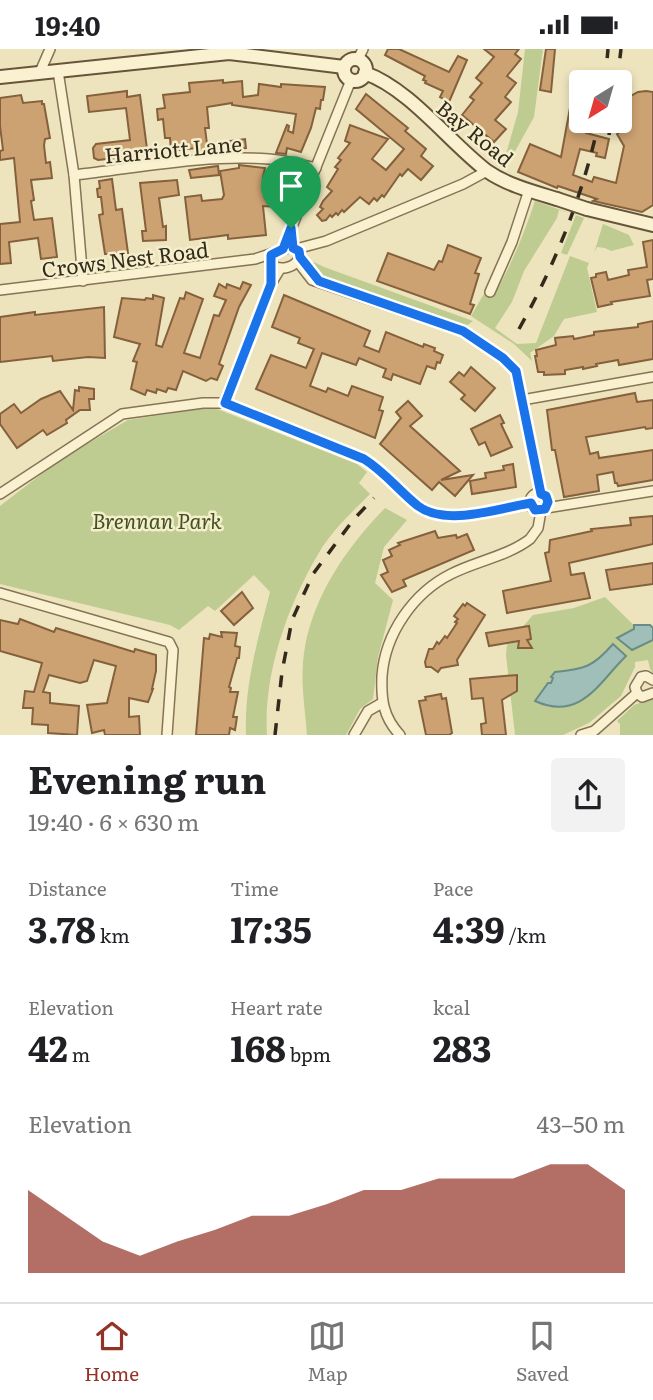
<!DOCTYPE html>
<meta charset="utf-8">
<style>
:root{--surface:#fff;--page:#f2f2f2;--text:#202124;--muted:#757577;--line:#e0e0e0;--accent:#943226}
body{margin:0;font-family:Literata,serif;background:var(--page);color:var(--text);height:100vh;display:flex;flex-direction:column;font-size:26px;white-space:nowrap}
*{box-sizing:border-box;margin:0}
p{font-size:23px;color:var(--muted)}
.icon{flex:none;width:38px;height:38px;fill:none;stroke:currentColor;stroke-width:2;stroke-linecap:round;stroke-linejoin:round}
.map{position:relative;height:686px;overflow:hidden}
.sheet{display:flex;flex-direction:column;background:var(--surface);flex:1}
.sheet>*{flex:none}
.needle{width:46px;rotate:217deg}
.controls{position:absolute;left:569px;top:21px;display:grid;gap:14px}
.controls a{display:grid;place-items:center;width:63px;height:63px;border-radius:7px;background:var(--surface);box-shadow:0 4px 10px #0003;font-size:35px}
.pin{position:absolute;display:grid;place-items:center;width:60px;height:60px;color:#fff;margin:-72px -30px;border-radius:50% 50% 50% 0;rotate:-45deg;box-shadow:0 0 7px #0007}
.pin .icon{rotate:45deg}
.round{display:grid;place-items:center;flex:none;width:74px;height:74px;border-radius:7px;background:var(--page)}
.head{display:flex;align-items:center;justify-content:space-between;height:119px;padding:0 28px}
h1{font-size:38px;font-weight:700;line-height:52px}
.metrics{display:grid;grid-template-columns:repeat(3,1fr);gap:10px;height:119px;padding:7px 28px}
.metrics div{display:grid;align-content:center}
.metrics b{font-size:35px;font-weight:700}
.metrics small{font-size:19px;font-weight:400}
.metrics p{font-size:19px}
.chart{height:196px;padding:14px 28px}
.chart p{display:flex;justify-content:space-between}
.chart svg{width:100%;height:126px;margin-top:7px;fill:var(--accent);opacity:.7}
.status{display:flex;justify-content:space-between;align-items:center;height:49px;padding:0 35px;background:var(--surface);direction:ltr}
.status svg{height:19px;fill:currentColor}
.menu{display:flex;justify-content:space-around;align-items:center;height:98px;border-top:2px solid var(--line);background:var(--surface);font-size:19px;color:var(--muted)}
.menu a{display:grid;justify-items:center;gap:4px}
.menu .on{color:var(--accent)}
.map>svg:first-child{display:block}
</style>
<div class="status"><b>19:40</b><svg viewBox="0 0 49 12"><path d="M0 12V9h3v3zM5 12V6h3v6zM10 12V3h3v9zM15 12V0h3v12zM26 1h20v11H26zM47 4h2v5h-2z"/></svg></div>
<div class="map">
<svg width="653" height="686" viewBox="0 0 653 686">
<rect width="100%" height="100%" fill="#ede4bd"/>
<g fill="#becb91">
<path d="M 525,0 L 543,0 L 534,68 L 508,115 L 504,112 L 518,63 Z"/>
<path d="M 535,152 L 584,169 L 567,206 L 561,204 L 576,166 L 559,161 L 557,169 L 524,222 L 512,253 L 495,279 L 517,295 L 536,294 L 570,207 L 589,214 L 587,219 L 597,263 L 564,270 L 554,287 L 530,304 L 532,312 L 514,295 L 471,267 L 485,243 L 493,248 C 511,217 524,185 535,152 Z"/>
<path d="M 603,175 L 629,186 L 634,196 L 611,202 L 605,199 L 597,198 L 594,204 Z"/>
<path d="M 314,213 L 324,218 L 473,272 L 464,279 L 322,227 L 312,219 L 311,214 Z"/>
<path d="M 212,358 L 357,415 L 367,423 L 359,434 L 370,445 C 354,461 336,478 323,497 C 290,550 263,622 267,686 L 246,686 C 244,637 258,590 270,543 L 254,526 L 215,562 L 208,557 L 179,581 L 170,576 L 0,535 L 0,457 L 61,410 L 128,371 Z"/>
<path d="M 385,459 L 407,471 L 384,498 L 375,534 L 393,551 L 378,608 L 373,650 L 360,660 L 346,686 L 307,686 C 305,659 300,631 304,604 C 312,548 347,498 385,459 Z"/>
<path d="M 605,548 L 650,592 L 653,591 L 653,624 L 650,620 L 648,611 L 635,613 L 635,618 L 621,647 L 589,674 L 563,686 L 515,686 L 506,606 L 507,596 L 533,566 L 574,559 Z"/>
<path d="M 653,649 L 653,686 L 620,686 L 620,675 L 617,672 L 634,656 Z"/>
</g>
<g fill="#a1bfb9" stroke="#688c87" stroke-width="2">
<path d="M 634,576 L 650,576 L 653,579 L 653,591 L 632,601 L 617,589 L 634,580 Z"/>
<path d="M 613,595 L 626,607 C 600,632 581,673 535,652 L 548,634 L 551,634 L 553,629 L 551,628 L 555,623 C 585,620 593,618 613,595 Z"/>
</g>
<g fill="#cca272" stroke="#84613c" stroke-width="2">
<path d="M 388,0 L 399,0 L 449,23 L 458,7 L 467,11 L 449,53 L 440,48 L 443,42 L 425,34 L 426,32 L 423,31 L 425,27 L 385,6 Z"/>
<path d="M 484,0 L 519,0 L 515,5 L 521,10 L 507,27 L 516,34 L 505,48 L 511,53 L 495,71 L 506,80 L 494,93 L 462,66 L 474,51 L 470,48 L 482,34 L 476,29 L 494,8 Z"/>
<path d="M 546,0 L 555,0 L 551,43 L 540,41 Z"/>
<path d="M 223,31 L 223,34 L 242,32 L 243,48 L 258,46 L 259,35 L 281,38 L 281,35 L 325,38 L 323,51 L 321,51 L 320,60 L 316,59 L 311,79 L 301,103 L 287,99 L 286,105 L 276,104 L 287,76 L 289,77 L 288,82 L 293,84 L 296,65 L 232,56 L 232,54 L 207,58 L 209,79 L 205,79 L 207,95 L 245,90 L 246,99 L 197,104 L 196,99 L 171,102 L 170,89 L 165,89 L 163,70 L 158,71 L 157,60 L 165,59 L 163,46 L 190,43 L 189,34 Z"/>
<path d="M 127,42 L 127,48 L 140,46 L 147,100 L 134,102 L 135,107 L 98,111 L 94,109 L 93,99 L 96,95 L 130,91 L 126,59 L 89,63 L 87,47 Z"/>
<path d="M 646,42 L 653,43 L 653,156 L 642,163 L 593,152 L 597,150 L 558,137 L 557,139 L 518,123 L 530,95 L 561,108 L 570,59 L 581,61 L 581,72 L 589,72 L 586,84 L 609,90 L 605,109 L 596,107 L 597,104 L 580,100 L 573,126 L 592,133 L 594,128 L 616,134 L 624,97 L 617,85 L 627,78 L 620,68 L 622,58 L 628,55 L 629,48 L 638,43 Z"/>
<path d="M 366,45 L 408,79 L 405,82 L 426,100 L 421,107 L 433,117 L 421,131 L 408,120 L 402,127 L 400,125 L 384,148 L 382,146 L 377,152 L 374,149 L 369,155 L 360,148 L 344,163 L 342,161 L 338,166 L 336,164 L 332,168 L 330,166 L 326,171 L 322,172 L 317,166 L 323,160 L 320,158 L 323,152 L 332,142 L 327,138 L 338,120 L 335,118 L 341,111 L 338,109 L 350,94 L 345,92 L 350,76 L 388,90 L 372,110 L 386,121 L 404,100 L 356,60 Z"/>
<path d="M 21,46 L 23,54 L 42,52 L 42,55 L 44,55 L 50,89 L 45,90 L 44,96 L 46,114 L 50,113 L 52,129 L 31,131 L 34,151 L 31,152 L 34,171 L 52,169 L 57,208 L 41,210 L 38,189 L 9,193 L 11,214 L 0,215 L 0,175 L 20,173 L 14,109 L 0,111 L 0,102 L 3,101 L 0,77 L 0,49 Z"/>
<path d="M 239,116 L 265,119 L 263,128 L 266,129 L 272,117 L 288,120 L 285,139 L 279,138 L 277,158 L 263,157 L 266,186 L 228,190 L 228,186 L 190,191 L 185,148 L 201,146 L 202,152 L 222,150 L 224,146 L 220,122 L 239,119 Z"/>
<path d="M 218,117 L 219,126 L 191,129 L 189,121 Z"/>
<path d="M 112,130 L 116,161 L 122,160 L 128,204 L 105,205 L 99,166 L 103,165 L 101,148 L 98,148 L 97,140 L 100,139 L 99,132 Z"/>
<path d="M 177,131 L 179,146 L 159,149 L 163,178 L 166,177 L 166,191 L 143,192 L 142,182 L 146,182 L 140,134 Z"/>
<path d="M 653,191 L 653,230 L 647,231 L 650,247 L 611,253 L 612,255 L 598,258 L 591,229 L 596,228 L 596,225 L 606,223 L 608,231 L 629,226 L 628,221 L 647,218 L 643,193 Z"/>
<path d="M 448,196 L 481,209 L 475,224 L 479,225 L 470,255 L 474,256 L 470,265 L 377,232 L 388,204 L 434,221 L 439,212 L 442,213 Z"/>
<path d="M 243,233 L 251,236 L 239,258 L 219,315 L 223,317 L 217,331 L 211,329 L 206,332 L 183,322 L 176,341 L 168,339 L 166,343 L 157,340 L 156,344 L 147,341 L 145,346 L 131,340 L 137,313 L 133,312 L 140,295 L 114,288 L 122,249 L 145,251 L 146,249 L 153,250 L 153,246 L 164,249 L 156,296 L 162,298 L 180,249 L 184,250 L 186,243 L 203,250 L 184,304 L 200,309 L 214,266 L 219,267 L 226,251 L 214,247 L 219,235 L 226,239 L 227,235 L 240,240 Z"/>
<path d="M 284,246 L 370,282 L 364,297 L 379,303 L 386,283 L 423,298 L 424,295 L 435,299 L 434,302 L 443,306 L 440,314 L 437,313 L 435,320 L 427,317 L 420,335 L 393,325 L 391,331 L 383,328 L 386,320 L 359,309 L 356,316 L 322,304 L 310,337 L 326,343 L 328,339 L 348,347 L 352,337 L 383,348 L 379,361 L 383,362 L 375,389 L 256,340 L 271,306 L 306,319 L 314,300 L 298,294 L 300,289 L 272,278 Z"/>
<path d="M 104,258 L 105,309 L 88,308 L 53,312 L 52,307 L 0,313 L 0,268 L 35,263 L 35,266 Z"/>
<path d="M 653,272 L 653,310 L 619,316 L 618,311 L 596,315 L 597,317 L 583,320 L 583,318 L 565,321 L 565,325 L 544,326 L 544,323 L 538,323 L 535,307 L 537,307 L 536,301 L 556,296 L 555,289 L 573,287 L 574,290 L 594,286 L 594,283 L 638,278 L 638,275 Z"/>
<path d="M 471,318 L 495,339 L 475,362 L 461,350 L 465,346 L 450,333 L 459,323 L 464,327 Z"/>
<path d="M 79,338 L 94,340 L 94,350 L 89,350 L 90,361 L 80,361 L 66,371 L 67,374 L 47,386 L 43,381 L 17,399 L 0,375 L 0,365 L 14,355 L 21,364 L 41,350 L 60,342 L 73,361 L 75,341 L 79,342 Z"/>
<path d="M 635,344 L 637,353 L 653,351 L 653,379 L 646,380 L 645,378 L 586,388 L 590,405 L 598,403 L 599,409 L 653,401 L 653,431 L 618,437 L 617,434 L 615,434 L 613,423 L 597,426 L 599,442 L 564,448 L 555,401 L 552,401 L 547,361 Z"/>
<path d="M 408,352 L 422,367 L 410,377 L 460,422 L 441,431 L 473,426 L 455,447 L 439,433 L 432,441 L 380,395 L 401,369 L 396,363 Z"/>
<path d="M 500,366 L 504,374 L 501,375 L 512,398 L 491,407 L 485,393 L 479,396 L 471,380 Z"/>
<path d="M 513,415 L 516,438 L 472,445 L 470,432 L 486,429 L 485,424 L 504,421 L 503,417 Z"/>
<path d="M 653,467 L 653,495 L 569,514 L 571,526 L 584,524 L 590,549 L 507,564 L 503,542 L 551,532 L 545,504 L 549,503 L 550,491 L 592,482 L 591,480 L 631,476 L 630,469 Z"/>
<path d="M 435,482 L 438,489 L 456,486 L 457,489 L 467,485 L 474,501 L 403,531 L 406,537 L 392,543 L 381,526 L 388,523 L 383,511 L 392,507 L 389,501 L 400,496 L 398,494 Z"/>
<path d="M 653,514 L 653,535 L 610,541 L 606,521 Z"/>
<path d="M 242,543 L 253,559 L 234,576 L 221,562 Z"/>
<path d="M 467,554 L 485,566 L 457,611 L 458,616 L 441,619 L 438,623 L 431,618 L 426,618 L 425,613 L 429,600 L 433,600 L 437,593 L 439,595 L 445,587 L 447,589 L 457,574 L 455,573 L 458,570 L 454,567 L 463,555 L 465,557 Z"/>
<path d="M 20,570 L 54,583 L 56,579 L 134,603 L 135,600 L 156,606 L 156,622 L 152,640 L 153,640 L 148,653 L 129,649 L 129,668 L 139,667 L 140,686 L 105,686 L 104,681 L 92,684 L 87,656 L 107,654 L 116,617 L 94,611 L 87,632 L 80,634 L 49,626 L 43,643 L 50,644 L 50,654 L 79,657 L 77,686 L 48,684 L 48,676 L 32,675 L 33,659 L 23,659 L 25,642 L 34,643 L 42,614 L 0,602 L 0,571 L 18,575 Z"/>
<path d="M 529,577 L 531,590 L 527,591 L 532,599 L 518,599 L 519,592 L 489,597 L 486,584 Z"/>
<path d="M 221,583 L 237,584 L 235,597 L 240,598 L 239,609 L 237,609 L 229,638 L 231,639 L 230,643 L 238,643 L 233,668 L 237,668 L 235,681 L 230,679 L 229,686 L 196,686 L 204,589 L 209,590 L 210,585 L 222,588 Z"/>
<path d="M 517,626 L 517,642 L 502,651 L 506,686 L 482,686 L 481,675 L 486,674 L 483,649 L 472,650 L 470,630 Z"/>
<path d="M 441,645 L 442,650 L 446,649 L 452,684 L 449,686 L 426,686 L 419,652 L 426,651 L 425,648 Z"/>
</g>
<g fill="none" stroke-linecap="round" stroke-linejoin="round">
<defs>
<g id="street">
<path d="M 358,10 L 363,0"/>
<path d="M 58,22 L 74,126 L 83,232"/>
<path d="M 40,23 L 50,0"/>
<path d="M 74,126 C 138,119 205,105 269,110 C 284,111 301,116 316,119"/>
<path d="M 283,200 L 351,31"/>
<path d="M 296,200 L 326,192 L 463,135 L 487,122"/>
<path d="M 298,213 L 312,231 L 463,282 L 503,309 L 516,322 L 541,445"/>
<path d="M 0,241 L 255,210 L 288,199 L 293,199 L 298,202 L 300,208 C 295,219 281,222 271,216"/>
<path d="M 490,243 L 512,193 L 529,141"/>
<path d="M 522,351 L 653,328"/>
<path d="M 224,354 L 271,235 L 280,220"/>
<circle cx="539" cy="453" r="9"/>
<path d="M 0,445 L 122,365 L 203,354 L 224,354 L 364,410 C 385,422 399,442 418,457 C 445,478 499,459 531,454"/>
<path d="M 546,459 L 653,442"/>
<path d="M 0,544 L 169,593 L 173,601 L 167,686"/>
<path d="M 653,631 L 646,627 L 641,628 L 635,638 L 637,644 L 642,648 L 653,644"/>
<path d="M 354,686 L 368,662 L 382,654"/>
<path d="M 400,686 C 383,668 381,650 382,627 C 385,585 413,544 451,525 C 476,512 508,507 530,490 L 538,479 L 541,462"/>
<path d="M 581,686 L 594,682 L 637,644"/>
</g>
<g id="secondary">
<circle cx="355" cy="21" r="11"/>
<path d="M 365,24 C 410,40 449,93 487,122 C 507,136 534,143 557,150"/>
<path d="M 0,28 L 229,4 L 344,18"/>
<path d="M 587,160 L 653,176"/>
</g>
</defs>
<use href="#street" stroke="#857456" stroke-width="12"/>
<use href="#secondary" stroke="#67553a" stroke-width="16"/>
<use href="#street" stroke="#f9f1d0" stroke-width="9"/>
<use href="#secondary" stroke="#f9f1d0" stroke-width="12"/>
<g stroke="#342a1b" stroke-width="3.5" stroke-dasharray="12 12" stroke-linecap="butt">
<path d="M 605,33 L 608,0"/>
<path d="M 617,33 L 621,0"/>
<path d="M 609,86 L 611,72"/>
<path d="M 519,280 C 556,214 583,146 599,72"/>
<path d="M 275,686 L 282,623 L 292,571 L 313,525 L 354,470 L 374,449"/>
</g>
<defs>
<path id="secondary-bridge" d="M 557,150 L 587,160"/>
</defs>
<use href="#secondary-bridge" stroke="#67553a" stroke-width="16" stroke-linecap="butt"/>
<use href="#secondary-bridge" stroke="#f9f1d0" stroke-width="12"/>
</g>
<g fill="none" stroke-linecap="round" stroke-linejoin="round">
<defs>
<path id="route" d="M 291,179 L 293,199 L 299,202 L 300,208 L 319,232 L 463,282 L 503,309 L 516,322 L 541,445 L 546,447 L 548,453 L 545,460 L 535,461 L 531,454 C 499,459 446,478 418,457 C 399,442 385,423 364,410 L 225,354 L 271,235 L 271,206 L 283,200 Z"/>
</defs>
<use href="#route" stroke="#fff" stroke-width="14"/>
<use href="#route" stroke="#1a73e8" stroke-width="9"/>
</g>
<g text-anchor="middle" dominant-baseline="central" stroke-width="5" stroke-linejoin="round" paint-order="stroke">
<g font-size="21" fill="#342a1b" stroke="#f5eecc">
<text transform="translate(476 83) rotate(39)">Bay Road</text>
<text transform="translate(173 99) rotate(-5)">Harriott Lane</text>
<text transform="translate(125 209) rotate(-7)">Crows Nest Road</text>
</g>
<g font-size="21" font-style="italic" fill="#405122" stroke="#f5eecc">
<text x="157" y="470">Brennan Park</text>
</g>
</g>
</svg>
<div class="controls">
<a><svg class="needle" viewBox="-14 -14 28 28"><path d="M0-13l5 13h-10z" fill="#e53935"/><path d="M0 13l5-13h-10z" fill="#757577"/></svg></a>
</div>
<div class="pin" style="left:291px;top:179px;background:#1e9e55"><svg class="icon" aria-label="arrive" viewBox="0 0 24 24"><path d="M6 21V4h12l-3 4 3 4H6"/></svg></div>
</div>
<section class="sheet">
<div class="head"><div><h1>Evening run</h1><p>19:40 · 6 × 630 m</p></div><a class="round"><svg class="icon" aria-label="share" viewBox="0 0 24 24"><path d="M12 15V3M7 8l5-5 5 5M5 13v7h14v-7"/></svg></a></div>
<div class="metrics">
<div><p>Distance</p><b>3.78<small> km</small></b></div>
<div><p>Time</p><b>17:35</b></div>
<div><p>Pace</p><b>4:39<small> /km</small></b></div>
</div>
<div class="metrics">
<div><p>Elevation</p><b>42<small> m</small></b></div>
<div><p>Heart rate</p><b>168<small> bpm</small></b></div>
<div><p>kcal</p><b>283</b></div>
</div>
<div class="chart"><p><span>Elevation</span>43–50 m</p>
<svg viewBox="0 0 160 44" preserveAspectRatio="none"><path d="M0 44V15L10 24L20 33L30 38L40 33L50 29L60 24L70 24L80 20L90 15L100 15L110 11L120 11L130 11L140 6L150 6L160 15V44z"/></svg>
</div>
</section>
<nav class="menu">
<a class="on"><svg class="icon" aria-label="home" viewBox="0 0 24 24"><path d="M3 11l9-7 9 7M6 9v11h12V9"/></svg>Home</a>
<a><svg class="icon" aria-label="map" viewBox="0 0 24 24"><path d="M3 6l6-2 6 2 6-2v14l-6 2-6-2-6 2zM9 4v14M15 6v14"/></svg>Map</a>
<a><svg class="icon" aria-label="saved" viewBox="0 0 24 24"><path d="M7 4h10v16l-5-4-5 4z"/></svg>Saved</a>
</nav>
